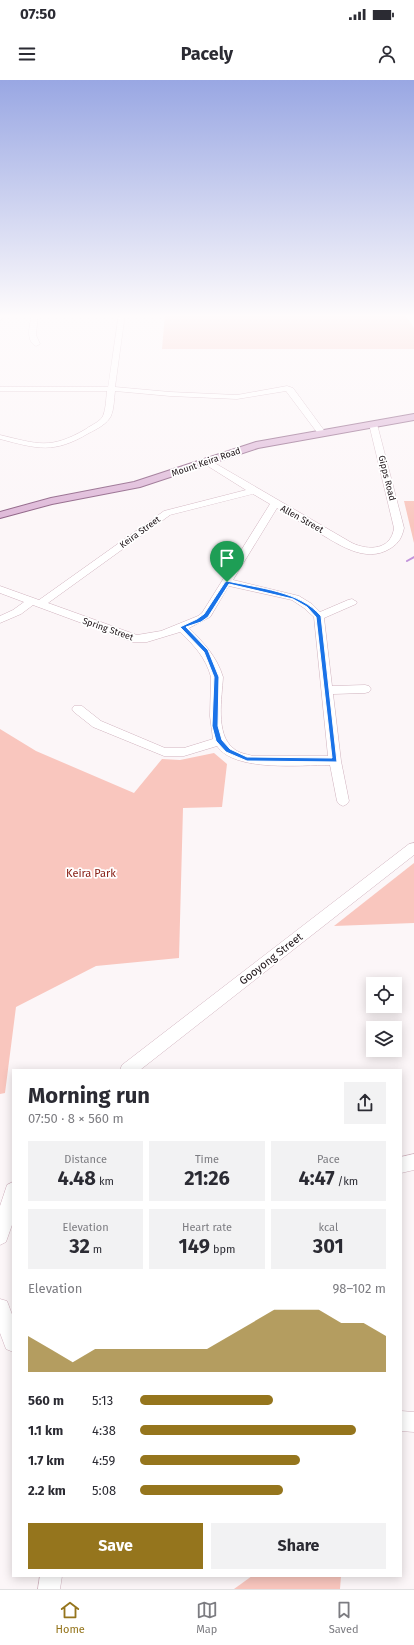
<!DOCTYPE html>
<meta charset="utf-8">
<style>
:root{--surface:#fff;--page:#f2f2f3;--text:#2b2b33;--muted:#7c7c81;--line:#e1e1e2;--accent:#95751d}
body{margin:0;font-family:"Fira Sans",sans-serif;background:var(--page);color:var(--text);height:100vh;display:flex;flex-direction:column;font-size:15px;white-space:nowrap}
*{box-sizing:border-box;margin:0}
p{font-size:13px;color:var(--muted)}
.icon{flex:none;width:22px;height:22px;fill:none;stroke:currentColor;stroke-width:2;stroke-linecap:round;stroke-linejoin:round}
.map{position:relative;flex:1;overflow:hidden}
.side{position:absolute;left:12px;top:989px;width:390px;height:508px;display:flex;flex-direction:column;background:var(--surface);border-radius:0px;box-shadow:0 2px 10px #0003}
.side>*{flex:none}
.controls{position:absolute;left:366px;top:897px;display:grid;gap:8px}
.controls a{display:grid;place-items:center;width:36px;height:36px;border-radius:0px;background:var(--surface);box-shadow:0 2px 10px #0003;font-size:20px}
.pin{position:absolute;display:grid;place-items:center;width:34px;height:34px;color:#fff;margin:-41px -17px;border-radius:50% 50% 50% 0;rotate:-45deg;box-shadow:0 0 4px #0007}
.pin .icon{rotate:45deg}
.round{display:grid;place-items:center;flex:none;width:42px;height:42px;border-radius:0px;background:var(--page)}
.head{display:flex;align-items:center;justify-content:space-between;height:68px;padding:0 16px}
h1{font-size:22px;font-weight:700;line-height:30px}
.figures{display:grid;grid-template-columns:repeat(3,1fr);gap:6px;height:68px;padding:4px 16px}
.figures div{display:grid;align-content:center;border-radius:0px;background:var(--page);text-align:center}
.figures b{font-size:20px;font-weight:700}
.figures small{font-size:11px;font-weight:400}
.figures p{font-size:11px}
.chart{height:112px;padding:8px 16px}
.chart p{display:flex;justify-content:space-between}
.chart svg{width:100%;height:72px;margin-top:4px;fill:var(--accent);opacity:.7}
.button{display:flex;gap:8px;margin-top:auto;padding:8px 16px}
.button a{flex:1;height:46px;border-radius:0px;background:var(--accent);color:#fff;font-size:16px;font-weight:700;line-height:46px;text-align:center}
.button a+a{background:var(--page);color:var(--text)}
ul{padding:0 16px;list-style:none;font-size:13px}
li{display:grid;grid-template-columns:64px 48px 1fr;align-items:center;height:30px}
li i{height:10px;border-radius:5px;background:var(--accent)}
.status{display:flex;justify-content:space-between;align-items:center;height:28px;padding:0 20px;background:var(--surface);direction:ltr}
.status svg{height:11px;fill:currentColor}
header{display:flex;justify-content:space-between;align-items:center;height:52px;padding:0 16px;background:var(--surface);font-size:18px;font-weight:700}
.tab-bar{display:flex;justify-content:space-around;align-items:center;height:56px;border-top:1px solid var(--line);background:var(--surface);font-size:11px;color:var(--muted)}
.tab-bar a{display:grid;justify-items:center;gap:2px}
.tab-bar .active{color:var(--accent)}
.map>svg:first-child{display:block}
</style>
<div class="status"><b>07:50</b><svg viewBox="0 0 49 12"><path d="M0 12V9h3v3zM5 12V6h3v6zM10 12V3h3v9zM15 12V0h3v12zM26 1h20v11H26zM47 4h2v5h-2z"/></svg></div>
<header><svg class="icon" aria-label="menu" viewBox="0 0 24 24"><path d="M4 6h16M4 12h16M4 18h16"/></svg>Pacely<svg class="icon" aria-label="person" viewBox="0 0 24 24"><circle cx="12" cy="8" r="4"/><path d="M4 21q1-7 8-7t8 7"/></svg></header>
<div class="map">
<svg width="414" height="1509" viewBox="0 0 414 1509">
<rect width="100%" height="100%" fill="#fcf6f8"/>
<g fill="#f9c6be">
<path d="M 165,234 L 405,234 L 414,248 L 414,269 L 162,269 Z"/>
<path d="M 404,421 L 414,421 L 414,463 Z"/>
<path d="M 0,649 L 36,671 L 134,713 L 162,679 L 180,680 L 214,673 L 227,684 L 222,727 L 183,728 L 179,878 L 96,886 L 16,927 L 5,1013 L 0,1014 Z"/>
<path d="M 414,783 L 414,843 L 334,846 Z"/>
<path d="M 252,1496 L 341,1496 L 340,1509 L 234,1509 Z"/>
</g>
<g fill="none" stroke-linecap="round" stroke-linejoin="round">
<path stroke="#c294db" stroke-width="2" d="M 407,481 L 414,477"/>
<defs>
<g id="minor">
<path d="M 2,234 L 9,234 L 0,240 L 0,235 Z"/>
<path d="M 32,234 L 38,234 L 36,255 L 40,264 L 36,266 C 25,261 30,244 32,234 Z"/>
<path d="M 119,234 L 125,234 L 115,307 L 170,312 L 237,315 L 287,306 L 293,308 L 326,353 L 322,355 L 319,355 L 286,311 L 237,319 L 170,316 L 115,311 C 114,319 114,329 111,336 C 107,344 97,349 89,353 C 54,374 38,369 0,359 L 0,355 C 38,364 50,370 86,349 C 91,345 100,342 103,336 C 106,329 106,319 107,311 L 0,311 L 0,307 L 108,307 Z"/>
<path d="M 370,342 L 373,342 L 377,344 L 404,448 C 402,457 399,463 391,468 C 365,485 337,463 314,450 C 302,443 289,436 277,428 L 233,500 L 299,516 L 312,524 L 320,532 L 348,520 L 352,519 L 357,522 L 356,524 L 324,538 L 332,606 L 365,605 L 369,606 L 371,609 L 369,612 L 365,613 L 333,614 L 341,681 L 349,721 L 347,724 L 343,726 L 339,724 L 337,721 L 330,685 C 301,685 234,692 217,666 L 184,676 L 164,676 L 93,647 L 74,632 L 72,629 L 74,626 L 82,626 L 101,641 L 165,668 L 184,668 L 213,659 L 210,636 L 211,597 C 206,578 194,565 180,552 L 147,562 L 133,562 L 33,525 L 21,534 L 0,543 L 0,536 L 13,530 L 24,522 L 0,513 L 0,506 L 39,520 L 164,431 L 246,410 L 203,383 L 202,381 L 203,379 L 206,378 L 352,463 C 369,471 391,470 394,448 L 369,344 ZM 253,414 L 270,424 L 202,533 L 198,536 L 161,551 L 137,555 L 48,523 L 170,435 ZM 229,506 L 292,520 L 304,528 L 314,537 L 328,676 L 253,676 C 246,674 238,673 233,668 C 215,654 222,617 223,597 C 217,577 204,563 189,548 L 210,537 Z"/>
<path d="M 414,763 L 414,775 L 140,990 L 120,990 L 122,985 L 409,764 Z"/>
<path d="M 414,1074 L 414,1090 L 401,1093 L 401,1077 Z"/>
<path d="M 13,1102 L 13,1142 L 6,1162 L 0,1165 L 0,1126 L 7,1105 Z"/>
<path d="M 0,1219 L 7,1221 L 13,1237 L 13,1272 L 6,1269 L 0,1253 Z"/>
<path d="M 401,1331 L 414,1332 L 414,1352 L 401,1351 Z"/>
<path d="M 40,1496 L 62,1496 L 60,1509 L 38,1509 Z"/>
</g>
<path id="major" d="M 414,334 L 414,340 L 258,368 L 140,407 L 52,424 L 0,438 L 0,432 L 51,418 L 134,402 L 256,362 Z"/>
</defs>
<use href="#minor" stroke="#d0b2be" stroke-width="1"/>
<use href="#major" stroke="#8c5f83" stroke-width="2"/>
<use href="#minor" fill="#fff" fill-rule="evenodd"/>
<use href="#major" fill="#deb8d8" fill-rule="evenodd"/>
</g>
<linearGradient id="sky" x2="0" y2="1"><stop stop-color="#99a7e3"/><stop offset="0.53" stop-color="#fefbfc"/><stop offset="1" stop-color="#fefbfc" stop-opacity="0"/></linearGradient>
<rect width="414" height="445" fill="url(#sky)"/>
<path fill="#1a73e8" stroke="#fff" fill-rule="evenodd" d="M 227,501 C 258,508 300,511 321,536 L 337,682 L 247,681 L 226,672 L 216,661 L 212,646 L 214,597 L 204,572 L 180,547 L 197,539 L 204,534 L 225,502 ZM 229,504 L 293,519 L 307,527 L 316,537 L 332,678 L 247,677 L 230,669 L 222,660 L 218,646 L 219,597 L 208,570 L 186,547 L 201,542 L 208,537 Z"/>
<g text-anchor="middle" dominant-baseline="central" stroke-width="3.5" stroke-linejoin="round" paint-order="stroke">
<g font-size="9" fill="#1c1216" stroke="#fff">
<text transform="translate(206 382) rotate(-19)">Mount Keira Road</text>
<text transform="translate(387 398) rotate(76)">Gipps Road</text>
<text transform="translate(302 439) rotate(29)">Allen Street</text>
<text transform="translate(140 452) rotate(-36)">Keira Street</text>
<text transform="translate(108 549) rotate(19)">Spring Street</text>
</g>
<g font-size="11" fill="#882016" stroke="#fff">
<text x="91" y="793">Keira Park</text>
</g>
<g font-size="11" fill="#1c1216" stroke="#fff">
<text transform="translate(271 879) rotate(-38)">Gooyong Street</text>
</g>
</g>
</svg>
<div class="controls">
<a><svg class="icon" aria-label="locate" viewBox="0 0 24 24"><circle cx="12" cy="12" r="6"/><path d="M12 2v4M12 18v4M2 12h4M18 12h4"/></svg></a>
<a><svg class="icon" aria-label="layers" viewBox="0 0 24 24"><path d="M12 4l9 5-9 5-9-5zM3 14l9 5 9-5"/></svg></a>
</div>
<div class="pin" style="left:227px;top:502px;background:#1e9e55"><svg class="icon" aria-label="arrive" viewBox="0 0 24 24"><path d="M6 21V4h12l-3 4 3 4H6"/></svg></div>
<section class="side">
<div class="head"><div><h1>Morning run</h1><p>07:50 · 8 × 560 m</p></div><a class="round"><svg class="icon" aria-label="share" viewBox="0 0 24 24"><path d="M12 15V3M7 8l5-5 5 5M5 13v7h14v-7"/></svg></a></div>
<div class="figures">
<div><p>Distance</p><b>4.48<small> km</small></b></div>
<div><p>Time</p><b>21:26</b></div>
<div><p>Pace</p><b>4:47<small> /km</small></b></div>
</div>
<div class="figures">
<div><p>Elevation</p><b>32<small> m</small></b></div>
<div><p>Heart rate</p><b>149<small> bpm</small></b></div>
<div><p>kcal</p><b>301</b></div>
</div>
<div class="chart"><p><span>Elevation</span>98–102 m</p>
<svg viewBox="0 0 160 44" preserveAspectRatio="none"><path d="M0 44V22L10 30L20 38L30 30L40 30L50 30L60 30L70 30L80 30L90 22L100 14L110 6L120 6L130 6L140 14L150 14L160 22V44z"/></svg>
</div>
<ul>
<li><b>560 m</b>5:13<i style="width:54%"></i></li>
<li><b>1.1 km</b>4:38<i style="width:88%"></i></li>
<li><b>1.7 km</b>4:59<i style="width:65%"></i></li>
<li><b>2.2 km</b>5:08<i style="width:58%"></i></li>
</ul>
<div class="button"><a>Save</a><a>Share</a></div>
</section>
</div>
<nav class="tab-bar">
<a class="active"><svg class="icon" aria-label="home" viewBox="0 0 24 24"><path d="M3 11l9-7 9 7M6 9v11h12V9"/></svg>Home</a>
<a><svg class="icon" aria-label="map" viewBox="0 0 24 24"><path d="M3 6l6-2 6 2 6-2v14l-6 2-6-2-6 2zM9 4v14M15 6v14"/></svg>Map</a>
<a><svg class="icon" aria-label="saved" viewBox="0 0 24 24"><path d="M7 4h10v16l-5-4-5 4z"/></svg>Saved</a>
</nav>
